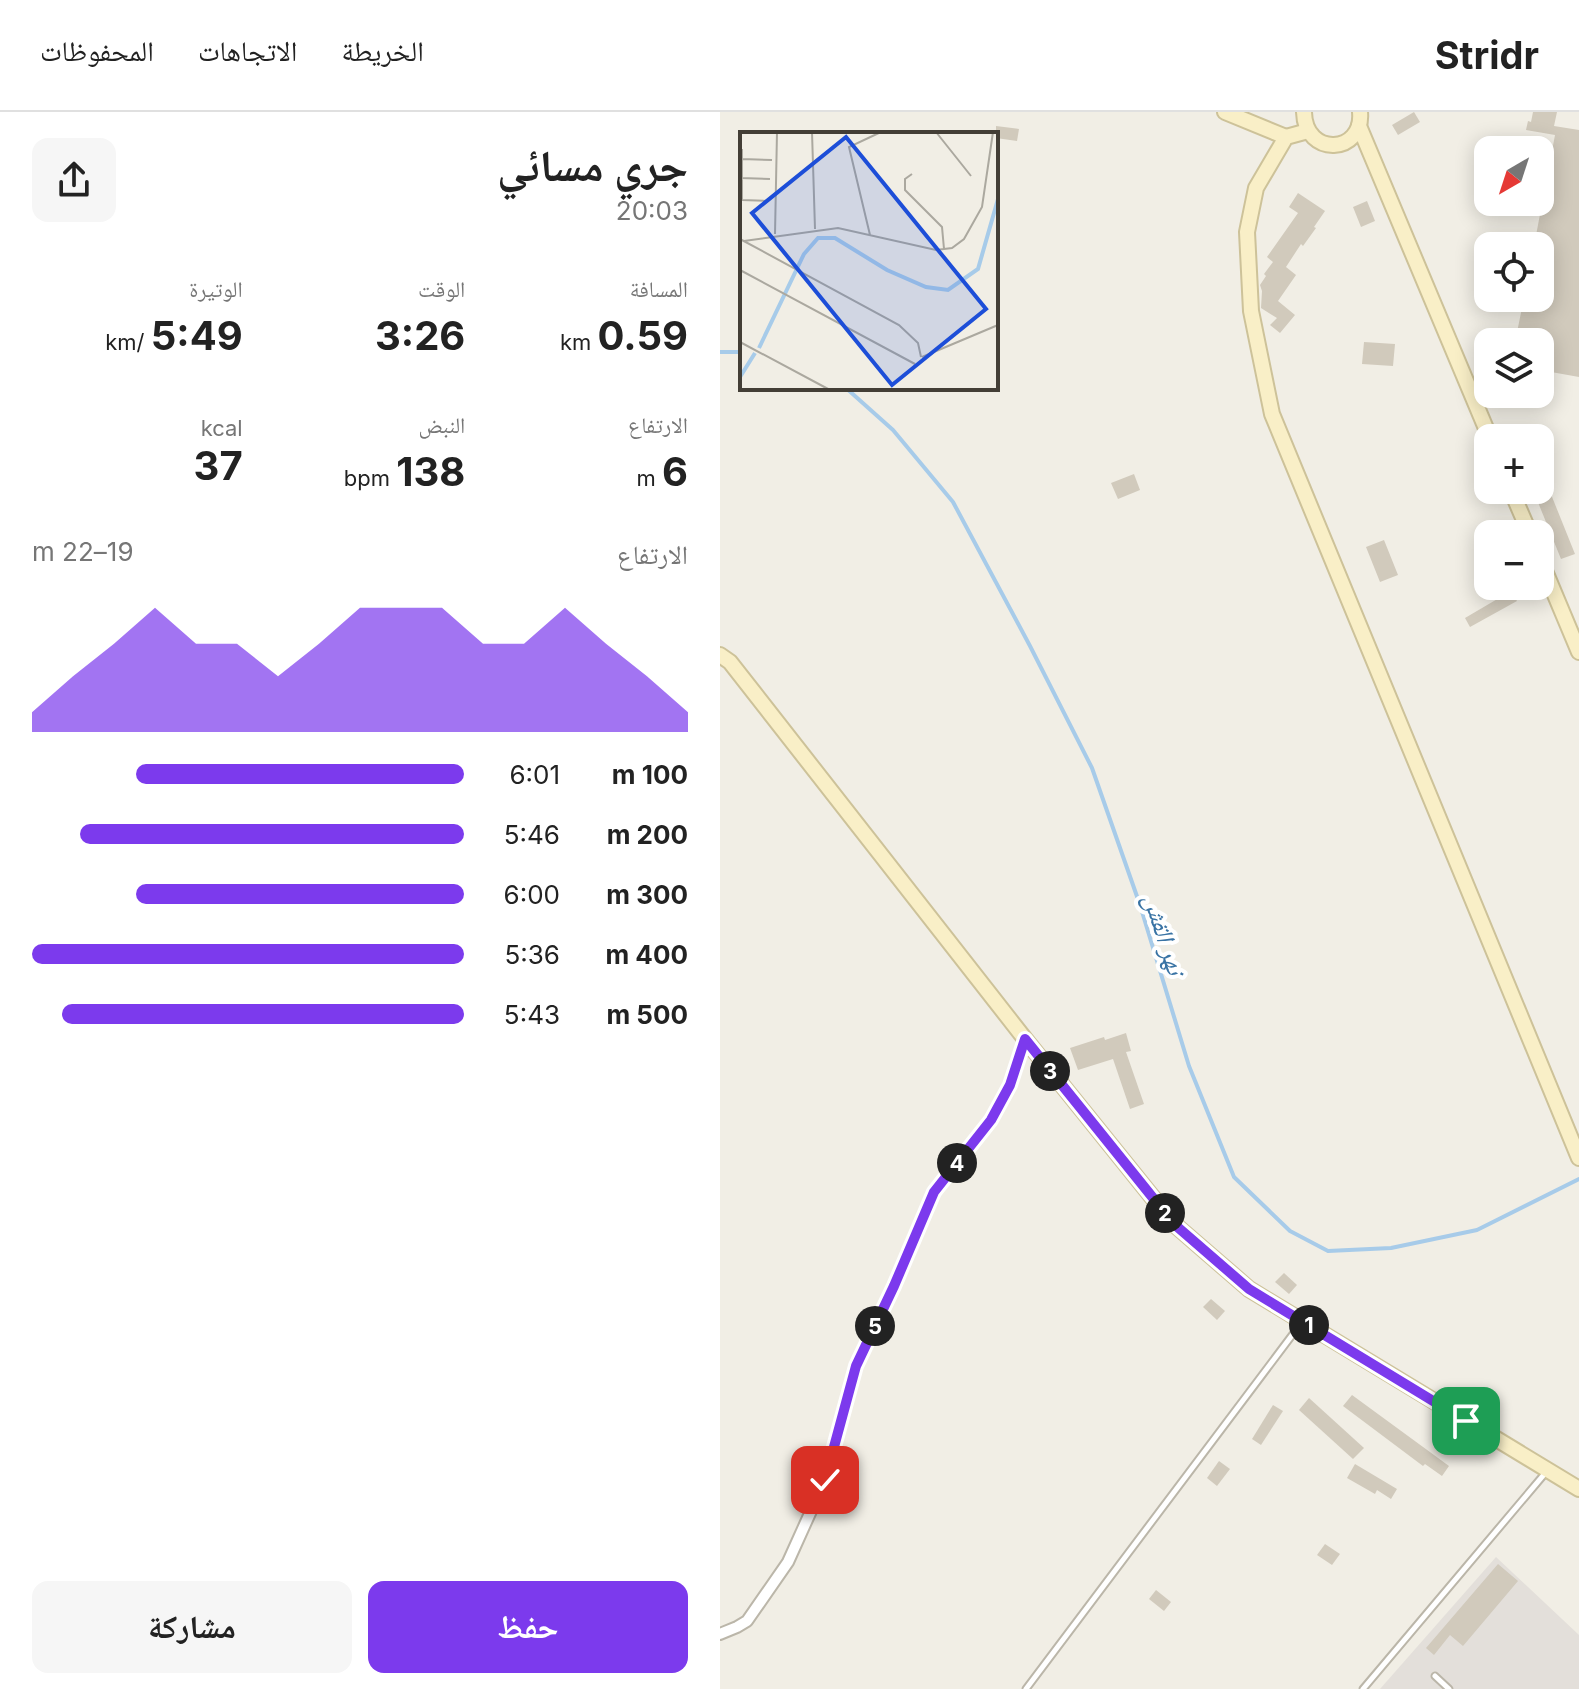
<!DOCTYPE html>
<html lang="ar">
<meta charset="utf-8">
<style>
:root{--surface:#fff;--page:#f6f6f6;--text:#222;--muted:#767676;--line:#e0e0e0;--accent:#7c3aed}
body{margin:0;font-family:Inter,"Noto Naskh Arabic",sans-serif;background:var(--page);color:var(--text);direction:rtl;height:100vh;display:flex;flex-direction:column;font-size:30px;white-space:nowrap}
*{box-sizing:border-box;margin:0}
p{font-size:26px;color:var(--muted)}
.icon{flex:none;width:44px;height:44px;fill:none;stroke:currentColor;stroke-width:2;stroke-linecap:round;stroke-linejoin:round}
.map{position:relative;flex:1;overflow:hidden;direction:ltr}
.sheet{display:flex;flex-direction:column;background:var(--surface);width:720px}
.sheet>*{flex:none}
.needle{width:52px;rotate:219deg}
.fabs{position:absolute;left:754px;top:24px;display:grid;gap:16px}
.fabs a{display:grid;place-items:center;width:80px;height:80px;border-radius:16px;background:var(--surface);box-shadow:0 4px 20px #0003;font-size:40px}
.pin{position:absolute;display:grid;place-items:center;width:68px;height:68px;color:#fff;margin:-34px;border-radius:16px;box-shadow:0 4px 12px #0006}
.km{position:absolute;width:40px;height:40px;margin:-20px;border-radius:50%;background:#222;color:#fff;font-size:22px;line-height:40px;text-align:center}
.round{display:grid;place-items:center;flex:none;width:84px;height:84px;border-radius:16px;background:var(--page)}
.overview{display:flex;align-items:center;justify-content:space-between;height:136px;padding:0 32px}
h1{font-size:44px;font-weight:700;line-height:60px}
.stats{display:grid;grid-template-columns:repeat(3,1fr);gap:12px;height:136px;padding:8px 32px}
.stats div{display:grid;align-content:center}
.stats b{font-size:40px;font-weight:700}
.stats small{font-size:22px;font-weight:400}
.stats p{font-size:22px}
.chart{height:224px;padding:16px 32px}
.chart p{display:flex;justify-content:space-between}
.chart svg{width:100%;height:144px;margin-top:8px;fill:var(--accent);opacity:.7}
.primary-button{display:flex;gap:16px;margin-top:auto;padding:16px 32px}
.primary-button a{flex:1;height:92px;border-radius:16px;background:var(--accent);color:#fff;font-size:32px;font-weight:700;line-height:92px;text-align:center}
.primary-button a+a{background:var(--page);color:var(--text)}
ul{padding:0 32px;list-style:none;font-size:26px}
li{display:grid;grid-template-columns:128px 96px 1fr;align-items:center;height:60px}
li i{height:20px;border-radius:10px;background:var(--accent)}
header{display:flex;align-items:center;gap:48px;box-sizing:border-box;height:112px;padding:0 40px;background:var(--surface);border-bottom:2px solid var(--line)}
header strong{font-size:38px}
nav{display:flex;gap:44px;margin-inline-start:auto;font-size:28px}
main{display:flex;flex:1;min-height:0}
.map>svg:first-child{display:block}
</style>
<header>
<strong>Stridr</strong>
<nav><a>الخريطة</a><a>الاتجاهات</a><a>المحفوظات</a></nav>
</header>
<main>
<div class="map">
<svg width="859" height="1577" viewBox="0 0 859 1577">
<rect width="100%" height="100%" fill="#f1eee5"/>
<path fill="#e3dfda" d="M 776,1445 L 859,1523 L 859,1577 L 660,1577 Z"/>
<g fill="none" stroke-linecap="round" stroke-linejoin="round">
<g stroke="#a7cbe9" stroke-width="4">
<path d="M 0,240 L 22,240"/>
<path d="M 126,276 L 173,318 L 233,390 L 310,534 L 372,656 L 420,793 L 469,954 L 514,1065 L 570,1119 L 608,1139 L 671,1136 L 757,1118 L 859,1067"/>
</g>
</g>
<g fill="#d1cabc">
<path d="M 694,0 L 700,10 L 678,23 L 672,13 Z"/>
<path d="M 813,0 L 837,0 L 834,14 L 859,18 L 859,265 L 820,258 L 820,230 L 795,230 L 804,186 L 820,186 L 820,134 L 814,134 L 835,23 L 806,18 L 808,9 L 811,10 Z"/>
<path d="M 276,14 L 299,17 L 297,29 L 276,26 Z"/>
<path d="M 578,81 L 605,99 L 594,115 L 596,116 L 583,134 L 581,132 L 566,155 L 576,163 L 558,189 L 575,203 L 560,221 L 550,213 L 557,206 L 541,196 L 542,179 L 540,173 L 546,164 L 544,162 L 553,150 L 547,145 L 578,101 L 569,95 Z"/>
<path d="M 647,89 L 655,109 L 641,115 L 633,95 Z"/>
<path d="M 644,230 L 675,232 L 673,254 L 642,252 Z"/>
<path d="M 820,320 L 830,326 L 833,333 L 831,341 L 820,347 Z"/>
<path d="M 820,355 L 855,442 L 841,447 L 813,378 L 820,378 Z"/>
<path d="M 414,362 L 420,378 L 398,387 L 391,371 Z"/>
<path d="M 664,428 L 678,463 L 660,470 L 646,435 Z"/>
<path d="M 791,479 L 797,489 L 750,515 L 745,506 Z"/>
<path d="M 406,921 L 411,939 L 406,940 L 424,992 L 410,997 L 393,947 L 358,958 L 350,936 L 384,925 L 385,928 Z"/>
<path d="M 564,1161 L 577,1173 L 569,1182 L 555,1170 Z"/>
<path d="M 491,1187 L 505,1199 L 497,1208 L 483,1195 Z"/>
<path d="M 632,1283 L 729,1354 L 722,1364 L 705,1352 L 703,1354 L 623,1294 Z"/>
<path d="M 589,1286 L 644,1336 L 633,1347 L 579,1298 Z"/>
<path d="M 553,1293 L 563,1299 L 541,1333 L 532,1327 Z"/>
<path d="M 499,1349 L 510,1357 L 497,1374 L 487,1366 Z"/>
<path d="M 635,1352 L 677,1377 L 671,1387 L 657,1378 L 655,1382 L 627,1366 Z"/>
<path d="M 605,1432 L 620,1442 L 612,1453 L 597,1443 Z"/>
<path d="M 778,1452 L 798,1469 L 743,1534 L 730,1523 L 714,1543 L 706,1536 Z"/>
<path d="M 436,1478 L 451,1490 L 444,1499 L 429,1487 Z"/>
</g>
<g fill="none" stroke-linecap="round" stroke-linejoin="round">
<defs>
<g id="lane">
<path d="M 715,1564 L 729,1577"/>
<path d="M 306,1577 L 582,1210"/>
<path d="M 643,1577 L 827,1359"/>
</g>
<path id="street" d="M 0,1522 L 17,1515 L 27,1509 L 68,1450 L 105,1368 L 136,1254 L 174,1174 L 214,1080 L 271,1008 L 290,973 L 305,927"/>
<g id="secondary">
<path d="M 505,0 L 566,25"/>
<path d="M 584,0 C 585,46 644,42 640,0"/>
<path d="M 639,14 L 770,326"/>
<path d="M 588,19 L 566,25 L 536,76 L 527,120 L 531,199 L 552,302 L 859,1046"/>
<path d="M 791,378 L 810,422"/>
<path d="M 820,447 L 859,540"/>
<path d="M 0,543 L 10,550 L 305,927 L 454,1112 L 529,1177 L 859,1377"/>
</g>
</defs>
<use href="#lane" stroke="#bbb6a9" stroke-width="9"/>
<use href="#street" stroke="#bbb6a9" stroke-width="14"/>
<use href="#secondary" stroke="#cdc299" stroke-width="18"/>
<use href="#lane" stroke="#fff" stroke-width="5"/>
<use href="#street" stroke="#fff" stroke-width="10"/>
<use href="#secondary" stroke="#f9efc7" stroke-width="14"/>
</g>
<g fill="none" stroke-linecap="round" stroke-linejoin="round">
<defs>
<path id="route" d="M 105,1368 L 136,1254 L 174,1174 L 214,1080 L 271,1008 L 290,973 L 305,927 L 454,1112 L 529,1177 L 746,1309"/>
</defs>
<use href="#route" stroke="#fff" stroke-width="16"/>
<use href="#route" stroke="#7c3aed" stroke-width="10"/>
</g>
<g text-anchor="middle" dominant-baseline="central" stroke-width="8" stroke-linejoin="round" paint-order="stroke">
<g font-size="26" font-style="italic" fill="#3973a4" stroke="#fff">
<text transform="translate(445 822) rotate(72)">نهر القش</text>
</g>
</g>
<g transform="translate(20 20)">
<rect width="258" height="258" fill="#f1eee5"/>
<path fill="none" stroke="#a7cbe9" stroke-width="4" d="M 19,216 L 64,122 L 78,106 L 95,106 L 147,138 L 186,155 L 208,158 L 238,137 L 258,67M 0,245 L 15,221"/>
<path fill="none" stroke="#aba89f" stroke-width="2" d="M 72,0 L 75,97M 196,0 L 231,44M 2,27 L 32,28M 172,42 L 165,47 L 165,58 L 202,95 L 204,117M 1,46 L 30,47M 2,68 L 2,17M 2,68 L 29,69M 35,102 L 37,0M 130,103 L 109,15 L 141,0M 0,107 L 159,193 L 178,211 L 181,225M 4,109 L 98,96 L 196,118 L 212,116 L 224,107 L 242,75 L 253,0M 0,138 L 175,232M 0,210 L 90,258M 182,225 L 258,193"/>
<path fill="#1d4ed8" fill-opacity="0.15" stroke="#1d4ed8" stroke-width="4" d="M 106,5 L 246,177 L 152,253 L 12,81 Z"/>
<rect width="258" height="258" fill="none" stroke="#433e36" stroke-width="4"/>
</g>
</svg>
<div class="fabs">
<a><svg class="needle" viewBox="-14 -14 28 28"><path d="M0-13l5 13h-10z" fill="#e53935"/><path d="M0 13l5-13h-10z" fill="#767676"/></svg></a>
<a><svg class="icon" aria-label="locate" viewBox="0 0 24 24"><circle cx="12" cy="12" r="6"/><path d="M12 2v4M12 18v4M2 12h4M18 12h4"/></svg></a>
<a><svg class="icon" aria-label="layers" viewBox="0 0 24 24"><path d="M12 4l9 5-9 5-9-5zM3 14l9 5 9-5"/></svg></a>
<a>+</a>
<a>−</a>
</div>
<div class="pin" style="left:746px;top:1309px;background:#1e9e55"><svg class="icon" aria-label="arrive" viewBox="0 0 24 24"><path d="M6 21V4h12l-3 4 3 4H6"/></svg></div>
<div class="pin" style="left:105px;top:1368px;background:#d93025"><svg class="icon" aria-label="check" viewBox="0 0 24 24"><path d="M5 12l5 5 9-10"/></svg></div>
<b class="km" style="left:589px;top:1213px">1</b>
<b class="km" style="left:445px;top:1101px">2</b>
<b class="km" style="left:330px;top:959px">3</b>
<b class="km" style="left:237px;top:1051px">4</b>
<b class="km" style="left:155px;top:1214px">5</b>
</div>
<section class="sheet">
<div class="overview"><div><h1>جري مسائي</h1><p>20:03</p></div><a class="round"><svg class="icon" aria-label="share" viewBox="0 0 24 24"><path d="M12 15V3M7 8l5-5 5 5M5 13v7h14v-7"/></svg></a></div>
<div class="stats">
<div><p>المسافة</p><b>0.59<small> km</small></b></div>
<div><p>الوقت</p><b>3:26</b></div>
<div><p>الوتيرة</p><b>5:49<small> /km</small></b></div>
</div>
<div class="stats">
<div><p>الارتفاع</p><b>6<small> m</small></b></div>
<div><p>النبض</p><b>138<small> bpm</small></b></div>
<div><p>kcal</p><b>37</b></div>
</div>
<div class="chart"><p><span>الارتفاع</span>19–22 m</p>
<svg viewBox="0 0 160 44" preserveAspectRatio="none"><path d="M0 44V38L10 27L20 17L30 6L40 17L50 17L60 27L70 17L80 6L90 6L100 6L110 17L120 17L130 6L140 17L150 27L160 38V44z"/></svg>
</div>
<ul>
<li><b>100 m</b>6:01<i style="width:76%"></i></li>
<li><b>200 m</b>5:46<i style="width:89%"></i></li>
<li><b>300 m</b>6:00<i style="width:76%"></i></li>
<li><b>400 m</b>5:36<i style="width:100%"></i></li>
<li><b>500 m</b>5:43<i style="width:93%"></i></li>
</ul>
<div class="primary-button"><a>حفظ</a><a>مشاركة</a></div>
</section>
</main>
